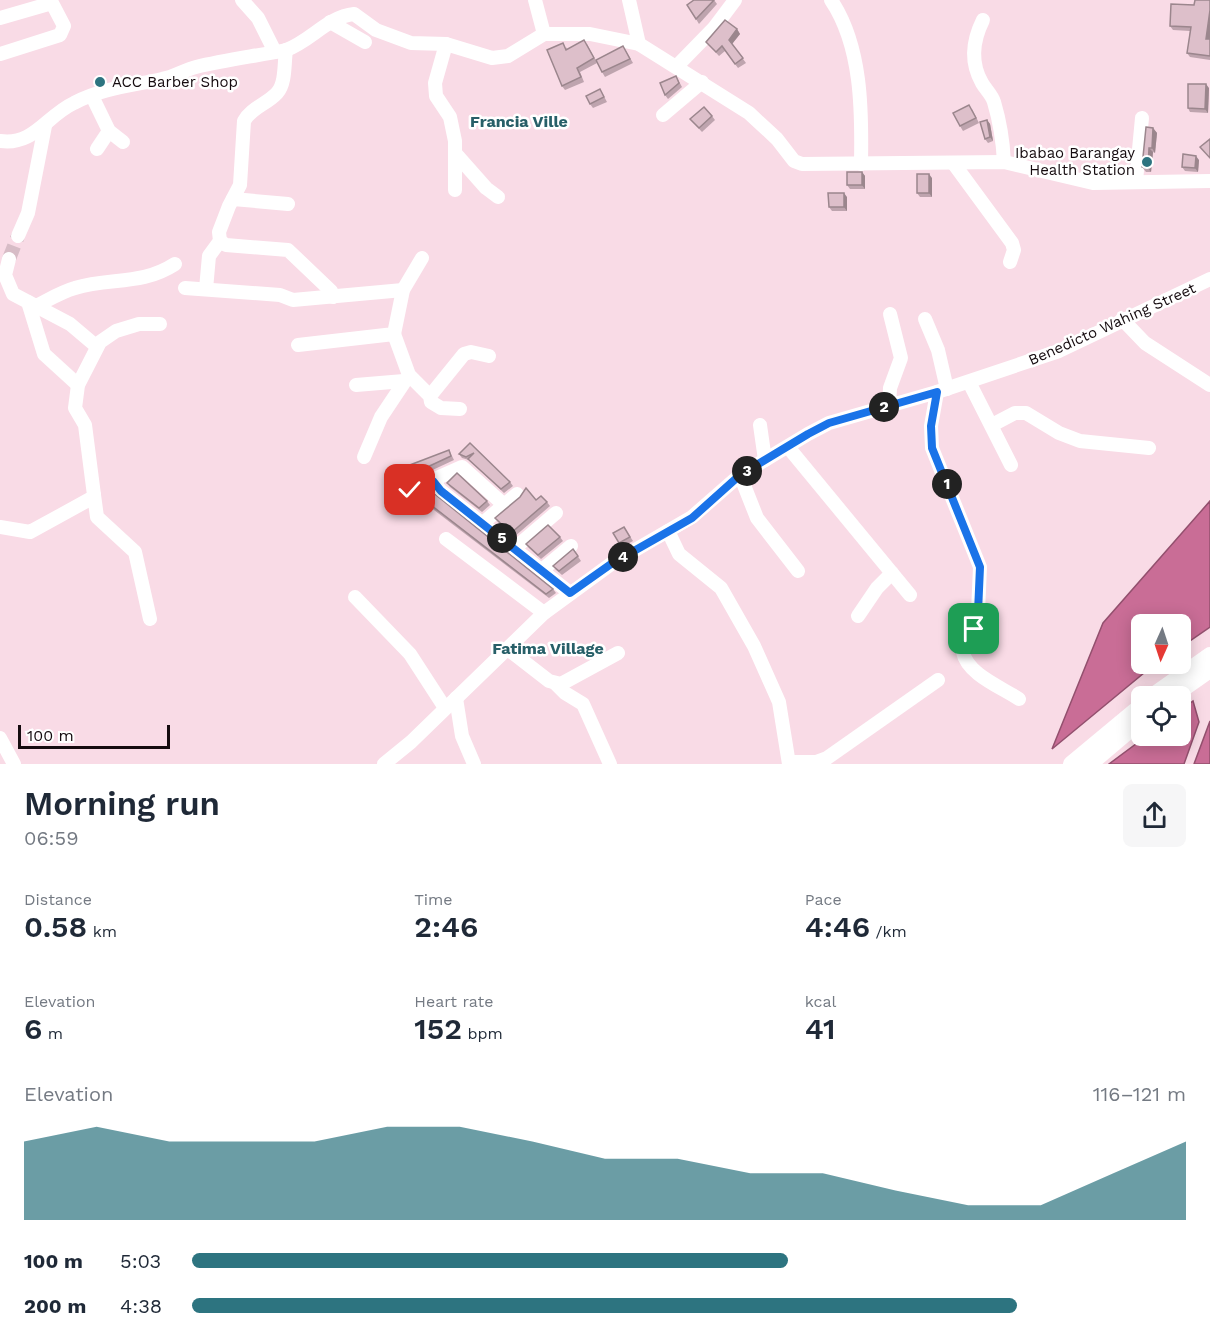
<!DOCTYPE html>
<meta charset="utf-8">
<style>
:root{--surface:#fff;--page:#f6f6f7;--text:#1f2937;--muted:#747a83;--accent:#2d7480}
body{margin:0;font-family:"Work Sans",sans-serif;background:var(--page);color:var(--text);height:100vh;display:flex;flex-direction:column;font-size:22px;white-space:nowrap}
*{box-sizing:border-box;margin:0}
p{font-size:20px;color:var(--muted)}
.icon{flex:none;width:33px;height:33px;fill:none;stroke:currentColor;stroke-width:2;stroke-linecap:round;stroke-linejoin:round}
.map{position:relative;height:764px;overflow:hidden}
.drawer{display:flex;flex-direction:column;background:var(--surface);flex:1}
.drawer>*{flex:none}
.needle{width:39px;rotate:183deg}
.controls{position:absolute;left:1131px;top:614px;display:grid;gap:12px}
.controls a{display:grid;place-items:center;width:60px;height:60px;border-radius:9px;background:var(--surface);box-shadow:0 3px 15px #0003;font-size:30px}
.scale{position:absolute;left:18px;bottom:15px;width:152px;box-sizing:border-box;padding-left:6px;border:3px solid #150b0f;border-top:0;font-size:16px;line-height:21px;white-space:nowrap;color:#150b0f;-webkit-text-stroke:4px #fff;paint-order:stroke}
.pin{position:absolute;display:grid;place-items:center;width:51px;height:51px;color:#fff;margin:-26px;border-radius:12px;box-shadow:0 3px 9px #0006}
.km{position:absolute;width:30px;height:30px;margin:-15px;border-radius:50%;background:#222;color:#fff;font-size:16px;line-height:30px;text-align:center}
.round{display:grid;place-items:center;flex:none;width:63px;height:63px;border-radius:9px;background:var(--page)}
.head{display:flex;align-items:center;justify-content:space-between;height:102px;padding:0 24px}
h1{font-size:33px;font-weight:600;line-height:45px}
.figures{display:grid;grid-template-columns:repeat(3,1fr);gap:9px;height:102px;padding:6px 24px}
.figures div{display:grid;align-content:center}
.figures b{font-size:30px;font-weight:600}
.figures small{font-size:16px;font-weight:400}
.figures p{font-size:16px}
.chart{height:168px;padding:12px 24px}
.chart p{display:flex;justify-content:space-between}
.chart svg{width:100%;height:108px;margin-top:6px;fill:var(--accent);opacity:.7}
ul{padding:0 24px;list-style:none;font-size:20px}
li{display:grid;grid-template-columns:96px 72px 1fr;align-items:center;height:45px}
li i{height:15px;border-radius:8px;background:var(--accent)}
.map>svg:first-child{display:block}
</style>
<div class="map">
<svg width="1210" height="764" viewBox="0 0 1210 764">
<rect width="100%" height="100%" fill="#f9dbe6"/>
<g fill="#c96d96" stroke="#93506e" stroke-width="1.5">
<path d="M 1210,501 L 1210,627 L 1181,647 L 1180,624 L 1142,624 L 1142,663 L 1156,663 L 1052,749 L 1103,623 Z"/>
<path d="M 1193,701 L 1199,722 L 1184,764 L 1109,764 L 1148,735 L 1180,735 L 1181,710 Z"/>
<path d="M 1210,721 L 1210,764 L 1194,764 Z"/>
</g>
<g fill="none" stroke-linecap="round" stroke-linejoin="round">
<path stroke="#d7bcc6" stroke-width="14" stroke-dasharray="14 7" stroke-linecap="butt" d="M 9,259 L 18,236"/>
<g stroke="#fff" stroke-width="14">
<path d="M 242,0 L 258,18 L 275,52"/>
<path d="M 535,0 L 544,34"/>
<path d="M 629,0 L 639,44"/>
<path d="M 831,0 C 862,46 862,111 861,164"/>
<path d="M 0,18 L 52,3 L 64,26 L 60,35 L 0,54"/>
<path d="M 983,20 C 973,40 970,62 982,83 C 986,90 992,95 994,102 C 1000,122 1003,142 1004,162"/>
<path d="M 330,22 L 365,42"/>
<path d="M 446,44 L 435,83 L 436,96 L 450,117 L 455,141 L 455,190"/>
<path d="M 677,66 L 714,28 L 735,0"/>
<path d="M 92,96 L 109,131 L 123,142"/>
<path d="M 663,115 L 702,82"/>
<path d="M 0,141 C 34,146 46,116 74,103 C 103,88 130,86 162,79 C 174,77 184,70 196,67 C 225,60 256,56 286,50 C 311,41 327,17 354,14 L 376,30 L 411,43 L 446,44 L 492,58 L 508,56 L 544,34 L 590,34 L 639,44 L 749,113 L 777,139 L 794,161 L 802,164 L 1004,162 L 1093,183 L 1210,181"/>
<path d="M 97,149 L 109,131"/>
<path d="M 455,153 L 486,188 L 498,197"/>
<path d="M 954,164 L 1012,243 L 1014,250 L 1010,262"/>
<path d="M 1136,181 L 1142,118"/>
<path d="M 233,199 L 288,204"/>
<path d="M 18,236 L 28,213 L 45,126"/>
<path d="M 220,241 L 226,245 L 288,250 L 331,291 L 333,297"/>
<path d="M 9,259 L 5,275 L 13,294 L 70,324 L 96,346"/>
<path d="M 185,288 L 280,295 L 293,300 L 403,290"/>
<path d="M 206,289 L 209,256 L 220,241 L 219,232 L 229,206 L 240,185 L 244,121 C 251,108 267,104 277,93 C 286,83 284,63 286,50"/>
<path d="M 28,302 L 44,354 L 78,385"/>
<path d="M 36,306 C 48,300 61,292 75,288 C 110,277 141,286 175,264"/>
<path d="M 925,319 L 938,350 L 947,389"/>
<path d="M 1122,319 L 1145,343 L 1210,385"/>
<path d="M 394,334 L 409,375 L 430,396 L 431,402 L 441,408 L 460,409"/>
<path d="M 298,345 L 394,334 L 403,290 L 422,258"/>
<path d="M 969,382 L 1011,465"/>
<path d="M 356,385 L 404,381"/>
<path d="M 937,392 L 931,426 L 932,448 L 980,567 L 978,612 L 963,652 C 967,674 1001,687 1019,699"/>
<path d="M 430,396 L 464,354 L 471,352 L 489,356"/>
<path d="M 889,406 L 890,388 L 901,358 L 890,314"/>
<path d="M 760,425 L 765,460"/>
<path d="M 992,425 L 1015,413 L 1026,413 L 1059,433 L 1080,441 L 1149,448"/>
<path d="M 788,447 L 910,595"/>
<path d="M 364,457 L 381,417 L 409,375"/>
<path d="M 740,475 L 757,518 L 798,571"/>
<path d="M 433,481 L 441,491 L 570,593"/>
<path d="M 410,490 L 462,467 L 503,504"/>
<path d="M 94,495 L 97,517 L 135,552 L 150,619"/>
<path d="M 483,523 L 517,494"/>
<path d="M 0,527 L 30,532 L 92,498 L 94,495 L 85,425 L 75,408 L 78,385 L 100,342 L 116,331 L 139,324 L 160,324"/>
<path d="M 668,531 L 679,554 L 721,588 L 754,646 L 779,702 L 789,764"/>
<path d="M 446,539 L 544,613"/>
<path d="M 515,548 L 556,513"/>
<path d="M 542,570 L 571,546"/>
<path d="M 355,597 L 410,654 L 445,708"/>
<path d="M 858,616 L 877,588 L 892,573"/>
<path d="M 509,650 L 549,681 L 561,684 L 618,653"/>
<path d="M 555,683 L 565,693 L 583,704 L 610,764"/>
<path d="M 456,698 L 462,736 L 474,764"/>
<path d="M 0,738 L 14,764"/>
<path d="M 790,762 L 816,762 L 827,758 L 938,680"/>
<path d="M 384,764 L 411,742 L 544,613 L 611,564 L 692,517 L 740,475 L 808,434 L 829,423 L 937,392 L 1059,351 L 1210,279"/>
</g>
<g stroke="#fff" stroke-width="16">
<path d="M 1152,696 L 1210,655"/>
<path d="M 1173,696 L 1210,670"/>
<path d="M 1071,764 L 1142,705"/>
<path d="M 1090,764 L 1142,720"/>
</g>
</g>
<g fill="#bea4ae">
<path d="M 714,0 L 717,4 L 699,24 L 696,19 Z"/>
<path d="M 1210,0 L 1210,60 L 1190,57 L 1187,53 L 1190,31 L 1173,30 L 1170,26 L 1194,5 Z"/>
<path d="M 737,29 L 740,34 L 732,44 L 746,63 L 738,68 L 725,51 L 719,56 L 706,42 Z"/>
<path d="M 587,44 L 597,63 L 580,72 L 584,82 L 565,90 L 562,86 L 566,47 L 567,49 Z"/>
<path d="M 623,46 L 633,63 L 605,77 L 602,72 Z"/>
<path d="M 676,76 L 682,87 L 668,99 L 665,95 Z"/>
<path d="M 1209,88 L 1208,113 L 1190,112 L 1188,108 Z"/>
<path d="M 600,89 L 607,102 L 593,108 L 590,104 Z"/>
<path d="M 972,109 L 979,123 L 963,131 L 960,126 Z"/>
<path d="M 712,116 L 715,120 L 702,132 L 690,119 Z"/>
<path d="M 987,120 L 990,124 L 993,141 L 988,143 L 985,139 Z"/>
<path d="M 1153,128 L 1157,133 L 1155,153 L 1153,152 L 1151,172 L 1146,172 L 1142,167 Z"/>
<path d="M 1199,160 L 1198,172 L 1185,171 L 1182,167 Z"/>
<path d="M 862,172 L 865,176 L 865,189 L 850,189 L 847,185 Z"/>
<path d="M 932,178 L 932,197 L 920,197 L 917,193 Z"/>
<path d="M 847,197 L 847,211 L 832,211 L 829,207 Z"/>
<path d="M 470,443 L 510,482 L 513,486 L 504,493 L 469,460 L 462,458 L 459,454 Z"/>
<path d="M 449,450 L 454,460 L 409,481 L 406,477 Z"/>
<path d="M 447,483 L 487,501 L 490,505 L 482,512 L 450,487 Z"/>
<path d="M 414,492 L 553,589 L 556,593 L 549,598 L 417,497 Z"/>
<path d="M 536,500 L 547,502 L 550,506 L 514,537 L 498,522 L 495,518 Z"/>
<path d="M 624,527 L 633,541 L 622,547 L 613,533 Z"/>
<path d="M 560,537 L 563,541 L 541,559 L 529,548 L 526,544 Z"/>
<path d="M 573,549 L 581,561 L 562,575 L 556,570 L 553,566 Z"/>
</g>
<g fill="#9b868d">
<path d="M 1210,10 L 1210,38 L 1209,43 L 1206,39 Z"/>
<path d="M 737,29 L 740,34 L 732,44 L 729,40 Z"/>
<path d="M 1206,84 L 1209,88 L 1208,113 L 1205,109 Z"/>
<path d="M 987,120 L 990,124 L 993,141 L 990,137 Z"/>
<path d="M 1153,128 L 1157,133 L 1155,153 L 1152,148 Z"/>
<path d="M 1149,148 L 1153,152 L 1151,172 L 1148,168 Z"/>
<path d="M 1196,156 L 1199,160 L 1198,172 L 1195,168 Z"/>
<path d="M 862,172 L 865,176 L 865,189 L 862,185 Z"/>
<path d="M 929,174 L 932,178 L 932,197 L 929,193 Z"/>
<path d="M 844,193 L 847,197 L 847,211 L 844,207 Z"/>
</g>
<g fill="#ddbfca" stroke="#9b868d" stroke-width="1.5">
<path d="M 694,0 L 714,0 L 696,19 L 687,5 Z"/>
<path d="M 1195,0 L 1210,0 L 1210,10 L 1206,39 L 1210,39 L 1210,56 L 1187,53 L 1191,27 L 1170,26 L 1171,4 L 1194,5 Z"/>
<path d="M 725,20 L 737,29 L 729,40 L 743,58 L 735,64 L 722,46 L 716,52 L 706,42 Z"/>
<path d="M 584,40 L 594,58 L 577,68 L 581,77 L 562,86 L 547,50 L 563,43 L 566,50 Z"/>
<path d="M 623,46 L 630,59 L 602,72 L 596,60 Z"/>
<path d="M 676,76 L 679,83 L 665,95 L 660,83 Z"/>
<path d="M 1188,84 L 1206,84 L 1205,109 L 1188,108 Z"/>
<path d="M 600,89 L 604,97 L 590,104 L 586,96 Z"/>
<path d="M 969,105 L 976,118 L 960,126 L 953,113 Z"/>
<path d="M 704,107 L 712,116 L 699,128 L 690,119 Z"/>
<path d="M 987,120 L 990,137 L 985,139 L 980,122 Z"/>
<path d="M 1146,127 L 1153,128 L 1152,148 L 1149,148 L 1148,168 L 1142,167 Z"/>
<path d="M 1210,139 L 1210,158 L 1200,147 Z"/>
<path d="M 1183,154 L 1196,156 L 1195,168 L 1182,167 Z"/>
<rect x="847" y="172" width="15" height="13"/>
<rect x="917" y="174" width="12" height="19"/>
<path d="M 828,193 L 844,193 L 844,207 L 829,207 Z"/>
<path d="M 470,443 L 510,482 L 501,489 L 468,459 L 474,453 L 466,457 L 459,454 Z"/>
<path d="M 449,450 L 451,456 L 406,477 L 402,468 Z"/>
<path d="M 457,473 L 487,501 L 479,508 L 447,483 Z"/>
<path d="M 426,487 L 553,589 L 546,594 L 414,492 Z"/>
<path d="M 526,488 L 536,500 L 541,496 L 547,502 L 511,533 L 495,518 L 520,497 Z"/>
<path d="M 548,525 L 560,537 L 538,555 L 526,544 Z"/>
<path d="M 624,527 L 630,537 L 619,543 L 613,533 Z"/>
<path d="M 573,549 L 578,556 L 559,571 L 553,566 Z"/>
</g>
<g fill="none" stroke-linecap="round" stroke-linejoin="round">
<defs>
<path id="route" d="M 410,490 L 433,481 L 441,491 L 570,593 L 611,564 L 692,518 L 740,475 L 808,434 L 829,423 L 937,392 L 931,426 L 932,448 L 980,567 L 978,612 L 974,629"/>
</defs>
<use href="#route" stroke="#fff" stroke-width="12"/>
<use href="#route" stroke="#1a73e8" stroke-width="8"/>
</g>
<g fill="#2d7480" stroke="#fff" stroke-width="2">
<circle cx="100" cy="82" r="6"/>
<circle cx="1147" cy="162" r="6"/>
</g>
<g text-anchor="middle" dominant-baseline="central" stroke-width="5" stroke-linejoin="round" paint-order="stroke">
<g font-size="15" fill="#150b0f" stroke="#fff" text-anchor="start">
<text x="112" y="82">ACC Barber Shop</text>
<text x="1135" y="153" text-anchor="end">Ibabao Barangay<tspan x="1135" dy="17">Health Station</tspan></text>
</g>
<g font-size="15" fill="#150b0f" stroke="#fff">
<text transform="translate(1112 324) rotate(-24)">Benedicto Wahing Street</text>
</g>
<g font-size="16" font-weight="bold" fill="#275f68" stroke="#fff">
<text x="519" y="121">Francia Ville</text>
<text x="548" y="648">Fatima Village</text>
</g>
</g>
</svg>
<div class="controls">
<a><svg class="needle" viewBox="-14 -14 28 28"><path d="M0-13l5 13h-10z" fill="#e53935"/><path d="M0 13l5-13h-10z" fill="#747a83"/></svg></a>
<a><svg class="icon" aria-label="locate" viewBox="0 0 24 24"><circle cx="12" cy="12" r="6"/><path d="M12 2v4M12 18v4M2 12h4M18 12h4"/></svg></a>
</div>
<div class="scale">100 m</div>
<div class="pin" style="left:974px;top:629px;background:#1e9e55"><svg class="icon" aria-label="arrive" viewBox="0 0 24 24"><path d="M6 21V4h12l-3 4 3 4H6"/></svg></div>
<div class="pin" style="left:410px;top:490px;background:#d93025"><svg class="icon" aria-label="check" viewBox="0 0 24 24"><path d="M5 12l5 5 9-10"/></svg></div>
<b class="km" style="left:947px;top:484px">1</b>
<b class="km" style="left:884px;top:407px">2</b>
<b class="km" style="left:747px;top:471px">3</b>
<b class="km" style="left:623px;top:557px">4</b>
<b class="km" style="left:502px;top:538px">5</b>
</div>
<section class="drawer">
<div class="head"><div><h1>Morning run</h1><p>06:59</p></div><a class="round"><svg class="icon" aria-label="share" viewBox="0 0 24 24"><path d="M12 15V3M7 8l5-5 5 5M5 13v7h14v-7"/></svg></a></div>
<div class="figures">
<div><p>Distance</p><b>0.58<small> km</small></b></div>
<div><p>Time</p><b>2:46</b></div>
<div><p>Pace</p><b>4:46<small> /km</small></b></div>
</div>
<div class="figures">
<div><p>Elevation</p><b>6<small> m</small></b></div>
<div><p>Heart rate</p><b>152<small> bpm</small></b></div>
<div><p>kcal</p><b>41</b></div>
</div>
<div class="chart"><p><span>Elevation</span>116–121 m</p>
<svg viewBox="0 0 160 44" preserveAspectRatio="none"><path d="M0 44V12L10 6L20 12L30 12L40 12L50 6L60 6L70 12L80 19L90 19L100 25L110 25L120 32L130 38L140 38L150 25L160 12V44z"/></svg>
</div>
<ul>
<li><b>100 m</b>5:03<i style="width:60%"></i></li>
<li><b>200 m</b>4:38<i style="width:83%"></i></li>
</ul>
</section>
